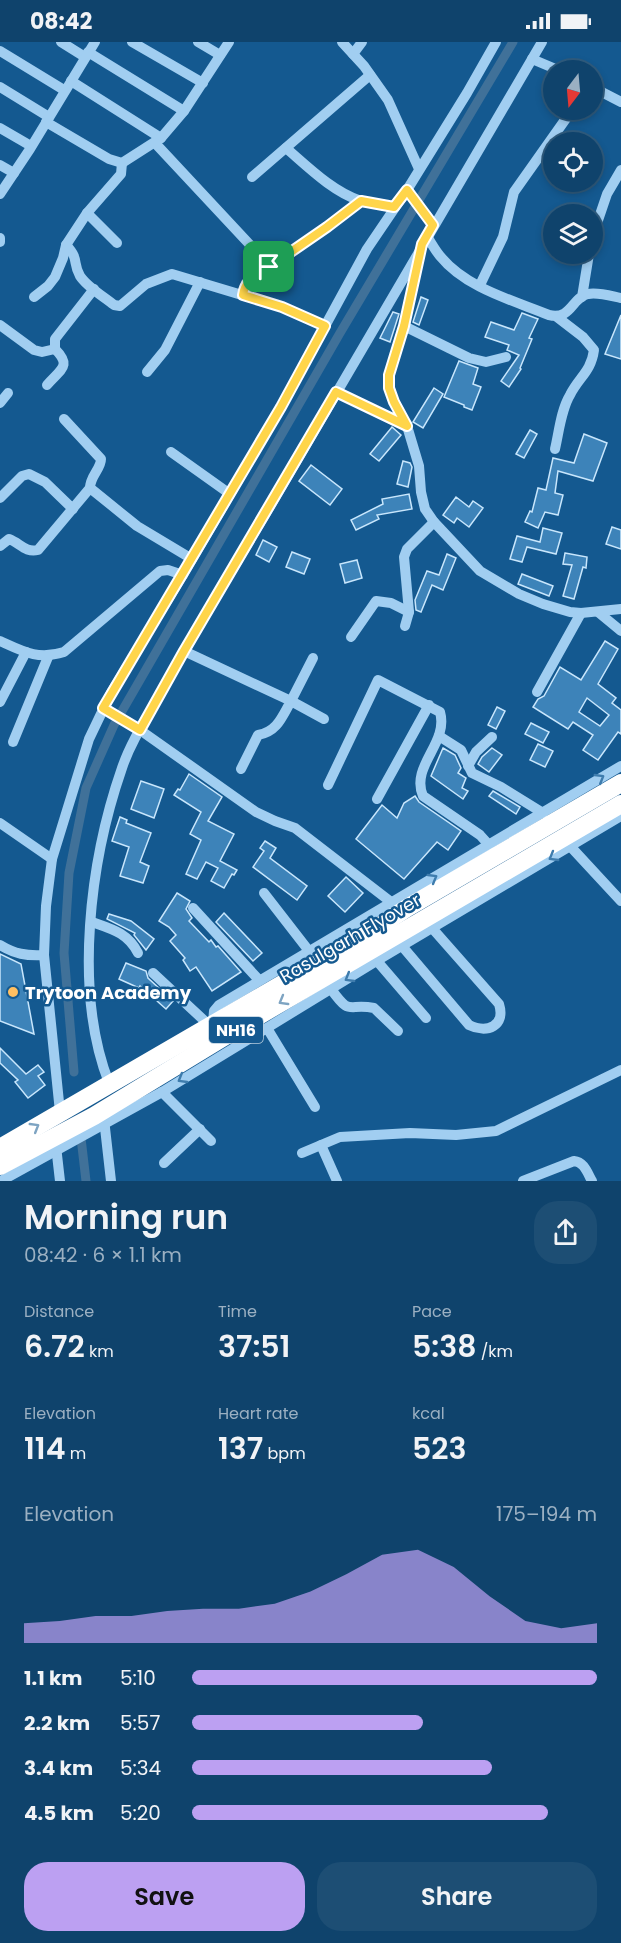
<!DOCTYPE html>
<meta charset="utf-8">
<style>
:root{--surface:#0f436c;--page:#1d4e74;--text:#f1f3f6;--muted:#9bb0c2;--line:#2f5c7f;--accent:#bca0f2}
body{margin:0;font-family:Poppins,sans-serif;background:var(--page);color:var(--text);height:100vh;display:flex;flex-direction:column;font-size:22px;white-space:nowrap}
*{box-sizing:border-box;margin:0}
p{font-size:20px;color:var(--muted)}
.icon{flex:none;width:33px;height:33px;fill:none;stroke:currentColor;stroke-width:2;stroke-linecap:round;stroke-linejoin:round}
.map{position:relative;height:1139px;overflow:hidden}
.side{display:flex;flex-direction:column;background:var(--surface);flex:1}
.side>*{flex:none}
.needle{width:39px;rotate:196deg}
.controls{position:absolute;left:543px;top:18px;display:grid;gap:12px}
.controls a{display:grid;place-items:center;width:60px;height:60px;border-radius:50%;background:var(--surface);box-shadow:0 3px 9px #0003,0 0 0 2px var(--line);font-size:30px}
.pin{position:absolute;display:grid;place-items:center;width:51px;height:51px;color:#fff;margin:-26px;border-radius:12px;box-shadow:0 3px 9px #0006}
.round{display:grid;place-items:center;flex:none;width:63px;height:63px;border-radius:24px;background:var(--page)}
.overview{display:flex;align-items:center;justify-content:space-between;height:102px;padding:0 24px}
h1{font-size:33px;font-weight:600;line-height:45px}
.metrics{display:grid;grid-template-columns:repeat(3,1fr);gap:9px;height:102px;padding:6px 24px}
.metrics div{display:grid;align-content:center}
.metrics b{font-size:30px;font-weight:600}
.metrics small{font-size:16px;font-weight:400}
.metrics p{font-size:16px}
.chart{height:168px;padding:12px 24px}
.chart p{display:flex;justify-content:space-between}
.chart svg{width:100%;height:108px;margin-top:6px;fill:var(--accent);opacity:.7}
.cta{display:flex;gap:12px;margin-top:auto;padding:12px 24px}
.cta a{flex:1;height:69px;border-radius:24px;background:var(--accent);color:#111;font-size:24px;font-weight:600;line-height:69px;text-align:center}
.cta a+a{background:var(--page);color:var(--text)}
ul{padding:0 24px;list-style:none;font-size:20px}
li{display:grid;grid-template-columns:96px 72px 1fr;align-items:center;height:45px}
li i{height:15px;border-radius:8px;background:var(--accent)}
.status{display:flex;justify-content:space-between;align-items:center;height:42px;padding:0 30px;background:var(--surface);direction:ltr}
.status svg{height:16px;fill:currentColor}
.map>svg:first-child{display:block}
</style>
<div class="status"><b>08:42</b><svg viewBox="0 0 49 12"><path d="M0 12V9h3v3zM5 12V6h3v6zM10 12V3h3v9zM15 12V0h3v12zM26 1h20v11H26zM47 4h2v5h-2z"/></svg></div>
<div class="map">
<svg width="621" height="1139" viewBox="0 0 621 1139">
<rect width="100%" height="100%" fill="#145990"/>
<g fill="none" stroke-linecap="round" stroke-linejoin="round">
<g stroke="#407199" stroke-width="9">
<path d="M 74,1030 L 64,911 L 69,831 L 86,746 L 114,683 L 340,291 L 513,0"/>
<path d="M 81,1096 L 86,1139"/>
</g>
</g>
<g fill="#3d83b9" stroke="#c8e6fc" stroke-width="1.5" fill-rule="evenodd">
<path d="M 421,255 L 428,258 L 419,283 L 413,280 Z"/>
<path d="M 393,270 L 399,272 L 390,300 L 380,296 Z"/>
<path d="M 522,271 L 538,277 L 529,296 L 532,297 L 520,326 L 521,327 L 509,345 L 501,339 L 519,313 L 507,308 L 509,303 L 485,295 L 491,280 L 514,288 Z"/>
<path d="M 621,273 L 621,317 L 605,312 Z"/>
<path d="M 459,319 L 478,326 L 473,342 L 481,345 L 472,368 L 464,365 L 464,363 L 444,355 Z"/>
<path d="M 434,346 L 443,352 L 423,386 L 413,380 Z"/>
<path d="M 392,385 L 401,393 L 379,419 L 370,412 Z"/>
<path d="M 530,388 L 537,392 L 524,416 L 516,412 Z"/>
<path d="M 584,392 L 607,401 L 593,439 L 558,429 L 555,451 L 563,453 L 558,473 L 545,470 L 538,486 L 525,480 L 530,469 L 532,470 L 538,446 L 546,448 L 553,416 L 574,421 Z"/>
<path d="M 403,419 L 410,421 L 412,425 L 408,445 L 397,442 Z"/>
<path d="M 311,423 L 342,447 L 330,463 L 299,439 Z"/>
<path d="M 409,452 L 412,467 L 377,473 L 379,477 L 356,488 L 351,478 L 383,462 L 382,457 Z"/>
<path d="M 456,455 L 469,465 L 473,459 L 483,466 L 469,485 L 457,476 L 454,481 L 443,473 Z"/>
<path d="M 612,485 L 621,488 L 621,507 L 606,502 Z"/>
<path d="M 543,486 L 562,491 L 556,512 L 527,505 L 522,520 L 510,517 L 517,494 L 540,500 Z"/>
<path d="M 263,498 L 277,505 L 269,520 L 256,513 Z"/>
<path d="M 292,510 L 310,517 L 304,532 L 286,525 Z"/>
<path d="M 565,511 L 587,515 L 586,526 L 583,525 L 574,557 L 563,554 L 572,523 L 563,522 Z"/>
<path d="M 447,512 L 456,516 L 443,548 L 432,543 L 421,570 L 416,568 L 415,558 L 427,529 L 439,533 Z"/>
<path d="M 357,518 L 362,536 L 345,541 L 340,522 Z"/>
<path d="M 522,532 L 553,544 L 549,554 L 518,542 Z"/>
<path d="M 605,599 L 618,607 L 598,642 L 616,656 L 612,661 L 621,668 L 621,692 L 618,690 L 598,718 L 583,708 L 593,693 L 573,680 L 568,687 L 533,665 L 538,657 L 544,654 L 560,625 L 581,638 ZM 587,656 L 609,673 L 600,684 L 579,670 Z"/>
<path d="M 497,665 L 505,669 L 496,687 L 488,683 Z"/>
<path d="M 531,681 L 549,690 L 543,701 L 525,692 Z"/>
<path d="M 538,702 L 553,709 L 545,725 L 530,718 Z"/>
<path d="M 443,706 L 455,713 L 461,726 L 458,731 L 466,736 L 462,746 L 468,749 L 463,757 L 431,734 Z"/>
<path d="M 492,706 L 502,713 L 489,730 L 478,722 L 482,715 Z"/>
<path d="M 189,732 L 222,755 L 208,779 L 234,792 L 220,819 L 237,828 L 234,833 L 232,832 L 224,846 L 211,839 L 218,826 L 206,820 L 197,837 L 186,832 L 201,798 L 190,792 L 201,770 L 174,753 L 178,747 L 180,748 Z"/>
<path d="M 141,739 L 164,747 L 154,776 L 131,767 Z"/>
<path d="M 493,749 L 520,765 L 516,772 L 489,754 Z"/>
<path d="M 415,754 L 419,760 L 461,789 L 448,808 L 437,800 L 404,837 L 356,797 L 382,763 L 397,776 L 404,761 Z"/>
<path d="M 120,775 L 127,778 L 126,781 L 151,791 L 140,820 L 149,824 L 143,841 L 120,834 L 129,805 L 112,799 Z"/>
<path d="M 265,799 L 276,806 L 270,816 L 307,844 L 297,858 L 253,825 L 264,809 L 260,806 Z"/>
<path d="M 346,835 L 363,851 L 345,870 L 328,854 Z"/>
<path d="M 177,851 L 190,859 L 186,867 L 192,876 L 189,879 L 209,900 L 211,898 L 216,905 L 218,904 L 241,930 L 212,949 L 196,925 L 190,929 L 183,918 L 185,916 L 170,899 L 176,893 L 169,885 L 159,879 Z"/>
<path d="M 224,871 L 262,911 L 253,919 L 216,880 Z"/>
<path d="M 109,872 L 131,879 L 154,897 L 146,908 L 134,893 L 135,891 L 107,877 Z"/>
<path d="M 0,912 L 21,922 L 34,992 L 0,979 Z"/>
<path d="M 126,921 L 146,929 L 148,936 L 173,959 L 166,967 L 140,944 L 139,946 L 119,937 Z"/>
<path d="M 0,1006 L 26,1032 L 38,1023 L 44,1030 L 38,1034 L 45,1043 L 28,1056 L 15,1040 L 18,1038 L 0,1021 Z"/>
</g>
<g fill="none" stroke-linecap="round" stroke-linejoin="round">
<g stroke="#a1cef1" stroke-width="10">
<path d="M 61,0 L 85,15"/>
<path d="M 132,0 L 203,41"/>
<path d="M 198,0 L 220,13"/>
<path d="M 342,0 L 364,24 L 388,58 L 419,127"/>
<path d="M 0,9 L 64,48"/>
<path d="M 88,10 L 184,69"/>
<path d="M 353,12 L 362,0"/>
<path d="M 532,17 L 558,28"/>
<path d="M 71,39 L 161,96"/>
<path d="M 0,45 L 49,75"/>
<path d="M 592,45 L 621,60"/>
<path d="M 46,80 L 109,117 L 122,121 L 161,96 L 184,69 L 229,0"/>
<path d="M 0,86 L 31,104"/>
<path d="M 155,101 L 267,221 L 269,228 L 246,241 L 243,253"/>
<path d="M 286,106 C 308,125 333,150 361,159 C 372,162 383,163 394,165"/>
<path d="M 0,123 L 14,131"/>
<path d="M 252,135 L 370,33"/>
<path d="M 407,148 L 433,183"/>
<path d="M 0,152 L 30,107 L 95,0"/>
<path d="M 87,171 L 117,201"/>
<path d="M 427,194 C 431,201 435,208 440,214 C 466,246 512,258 549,273 C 572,278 571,256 588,252 C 598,250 611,254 621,256"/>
<path d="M 0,196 L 0,200"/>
<path d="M 592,196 L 607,152 L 621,128"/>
<path d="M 66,203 C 80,218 72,220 80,234 C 87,245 103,254 114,263 L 120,264 L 146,242 L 172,232 L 282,265 L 325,284"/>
<path d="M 420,211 L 404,284 L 389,333 L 389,346 L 394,359 L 407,384 L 419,424 L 421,450 L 425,467 L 434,480 L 480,529 L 519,552 L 543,562 L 570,570 L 581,571 L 621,567"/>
<path d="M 269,225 L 327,185 L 361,159"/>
<path d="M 480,243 L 503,195 L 514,150 L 572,68"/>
<path d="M 34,255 L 48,244 L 55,235 L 63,216 L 66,203 L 87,171 L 121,132 L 122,121"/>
<path d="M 582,255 L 589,212"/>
<path d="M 0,283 L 34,308 L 42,310 L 55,307"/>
<path d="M 404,284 L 469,316 L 486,320 L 506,315"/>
<path d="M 147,330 L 165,308 L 200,240"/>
<path d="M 47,343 C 61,327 72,324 55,307 L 55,297 L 94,247"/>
<path d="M 336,350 L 406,384"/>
<path d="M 0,361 L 8,351"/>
<path d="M 64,377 L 101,417 C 101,427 90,434 90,446 L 137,484 L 192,517"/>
<path d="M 555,407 C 559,390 561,368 570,353 C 579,335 591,330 594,308 L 583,295 L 557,275"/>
<path d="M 171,410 L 230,452"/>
<path d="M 0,456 L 22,434 L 29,432 L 45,440 L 73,467"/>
<path d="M 0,504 L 9,497 C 20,501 25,511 38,508 L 90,446"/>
<path d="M 598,570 L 621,589"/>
<path d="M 405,584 L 409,570 L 404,515 L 407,507 L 434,480"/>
<path d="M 351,595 L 376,559 L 391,561 L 409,570"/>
<path d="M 0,599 C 24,610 38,618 64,610 L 160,529 L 168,528 L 183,533"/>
<path d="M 184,609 L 291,659 C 282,675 277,690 258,693 L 241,727"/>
<path d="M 313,616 L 291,659 L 324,677"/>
<path d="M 537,650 L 581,571"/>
<path d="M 0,660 L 26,610"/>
<path d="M 103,666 L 140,688 L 256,770 L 275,779 L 295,786 L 391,860"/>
<path d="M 439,694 L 461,708 L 472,731 L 501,745 L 543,771"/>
<path d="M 13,700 L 48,615"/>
<path d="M 468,724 L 476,710 L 492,695"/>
<path d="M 328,743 L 378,638 L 440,670 C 449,701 410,724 423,754 L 480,793 L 489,803"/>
<path d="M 377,757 L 429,663"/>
<path d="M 0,781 L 52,817"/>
<path d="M 570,804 L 621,859"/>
<path d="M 264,851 L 309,909"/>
<path d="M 193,866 L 259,938"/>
<path d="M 92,880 C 112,887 128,891 138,911"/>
<path d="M 0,903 C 15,912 26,914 44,913"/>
<path d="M 402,904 L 469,983 C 487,992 506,984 499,962 L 432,886"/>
<path d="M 377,919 L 426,976"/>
<path d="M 153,931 L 209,983"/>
<path d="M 331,947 C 351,975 347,961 374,966 L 398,989"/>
<path d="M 213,981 L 214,969 L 219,963 L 621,724"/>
<path d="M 267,986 L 315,1065"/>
<path d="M 109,1041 C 73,949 90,818 122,726 C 131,699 148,674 162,649 C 195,589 230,531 265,473 C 358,316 449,157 542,0"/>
<path d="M 162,1050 L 211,1099"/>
<path d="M 60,1070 L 44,913 L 46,864 L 52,817 L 89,697 L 112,649 L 183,533 L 281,365 L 367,207 L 407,148 L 467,51 L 496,0"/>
<path d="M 104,1077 L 111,1139"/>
<path d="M 321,1103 L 340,1095 L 410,1091 L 456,1093 L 496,1089 L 621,1028"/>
<path d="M 56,1104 L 60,1139"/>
<path d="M 302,1111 L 321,1103 L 337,1139"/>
<path d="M 164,1121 L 200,1087"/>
<path d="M 1,1139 L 162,1050 L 383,915 L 621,774"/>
<path d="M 523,1139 L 574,1119 C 584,1120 587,1130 592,1139"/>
</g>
<g stroke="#fff" stroke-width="18">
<path d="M 0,1106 L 363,895 L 407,866 L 621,741"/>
<path d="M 0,1124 L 94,1074 L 255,976 L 621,762"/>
</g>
</g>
<defs><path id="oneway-chevron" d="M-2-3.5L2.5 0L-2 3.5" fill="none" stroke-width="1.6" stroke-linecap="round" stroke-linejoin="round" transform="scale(1.5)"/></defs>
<g stroke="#3e7cad">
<use href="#oneway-chevron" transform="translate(600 736) rotate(-31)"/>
<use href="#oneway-chevron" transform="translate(553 815) rotate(150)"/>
<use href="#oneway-chevron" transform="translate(433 836) rotate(-30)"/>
<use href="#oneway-chevron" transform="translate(349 936) rotate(149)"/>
<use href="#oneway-chevron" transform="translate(182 1037) rotate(149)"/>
</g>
<g stroke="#7ea4c2">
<use href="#oneway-chevron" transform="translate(283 959) rotate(150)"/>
<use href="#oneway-chevron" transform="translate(35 1085) rotate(-31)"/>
</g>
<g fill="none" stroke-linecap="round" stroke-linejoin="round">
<defs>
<path id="route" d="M 407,148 L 433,183 L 422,202 L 404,284 L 389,333 L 389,346 L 394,360 L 407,384 L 336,350 L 184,609 L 140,688 L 103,666 L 281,365 L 325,284 L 282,265 L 243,253 C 246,232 262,240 269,225 L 327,185 L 361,159 L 394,165 Z"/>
</defs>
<use href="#route" stroke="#fff" stroke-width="12"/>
<use href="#route" stroke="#ffd54a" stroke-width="8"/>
</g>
<circle fill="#ffbf61" stroke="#145990" stroke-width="2" cx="13" cy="950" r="6"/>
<g text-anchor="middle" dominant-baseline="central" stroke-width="5" stroke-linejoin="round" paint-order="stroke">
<rect fill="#145990" stroke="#b8cdde" stroke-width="1.5" x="209" y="975" width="54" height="26" rx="4.5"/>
<g font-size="16" font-weight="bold" fill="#fff">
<text x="236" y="988">NH16</text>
</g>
<g font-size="18" fill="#fff" stroke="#145990">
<text transform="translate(350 896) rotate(-30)">Rasulgarh Flyover</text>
</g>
<g font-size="18" font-weight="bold" fill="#fff" stroke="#145990" text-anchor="start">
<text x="25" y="950">Trytoon Academy</text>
</g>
</g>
</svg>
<div class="controls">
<a><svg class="needle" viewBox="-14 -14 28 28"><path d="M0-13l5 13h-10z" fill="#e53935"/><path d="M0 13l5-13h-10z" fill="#9bb0c2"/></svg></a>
<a><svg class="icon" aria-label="locate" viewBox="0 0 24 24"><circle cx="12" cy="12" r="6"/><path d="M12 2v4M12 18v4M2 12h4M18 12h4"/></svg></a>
<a><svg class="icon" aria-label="layers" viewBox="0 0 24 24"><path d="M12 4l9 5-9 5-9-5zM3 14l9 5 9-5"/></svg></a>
</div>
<div class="pin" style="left:269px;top:225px;background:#1e9e55"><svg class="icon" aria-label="arrive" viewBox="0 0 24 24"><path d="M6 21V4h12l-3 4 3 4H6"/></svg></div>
</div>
<section class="side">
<div class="overview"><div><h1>Morning run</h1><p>08:42 · 6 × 1.1 km</p></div><a class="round"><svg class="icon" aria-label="share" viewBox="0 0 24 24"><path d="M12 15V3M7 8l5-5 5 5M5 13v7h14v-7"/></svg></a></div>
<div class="metrics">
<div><p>Distance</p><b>6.72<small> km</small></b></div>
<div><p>Time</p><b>37:51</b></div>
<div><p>Pace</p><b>5:38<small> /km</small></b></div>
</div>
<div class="metrics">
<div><p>Elevation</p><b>114<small> m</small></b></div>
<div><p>Heart rate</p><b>137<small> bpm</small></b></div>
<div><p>kcal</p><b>523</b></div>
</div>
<div class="chart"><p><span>Elevation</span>175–194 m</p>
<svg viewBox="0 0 160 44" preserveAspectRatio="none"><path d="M0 44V36L10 35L20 33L30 33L40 31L50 30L60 30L70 28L80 23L90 16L100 8L110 6L120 13L130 25L140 35L150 38L160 36V44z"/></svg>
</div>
<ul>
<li><b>1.1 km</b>5:10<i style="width:100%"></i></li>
<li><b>2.2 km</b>5:57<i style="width:57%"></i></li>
<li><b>3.4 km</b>5:34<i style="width:74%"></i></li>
<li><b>4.5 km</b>5:20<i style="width:88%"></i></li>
</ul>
<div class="cta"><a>Save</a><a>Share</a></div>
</section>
